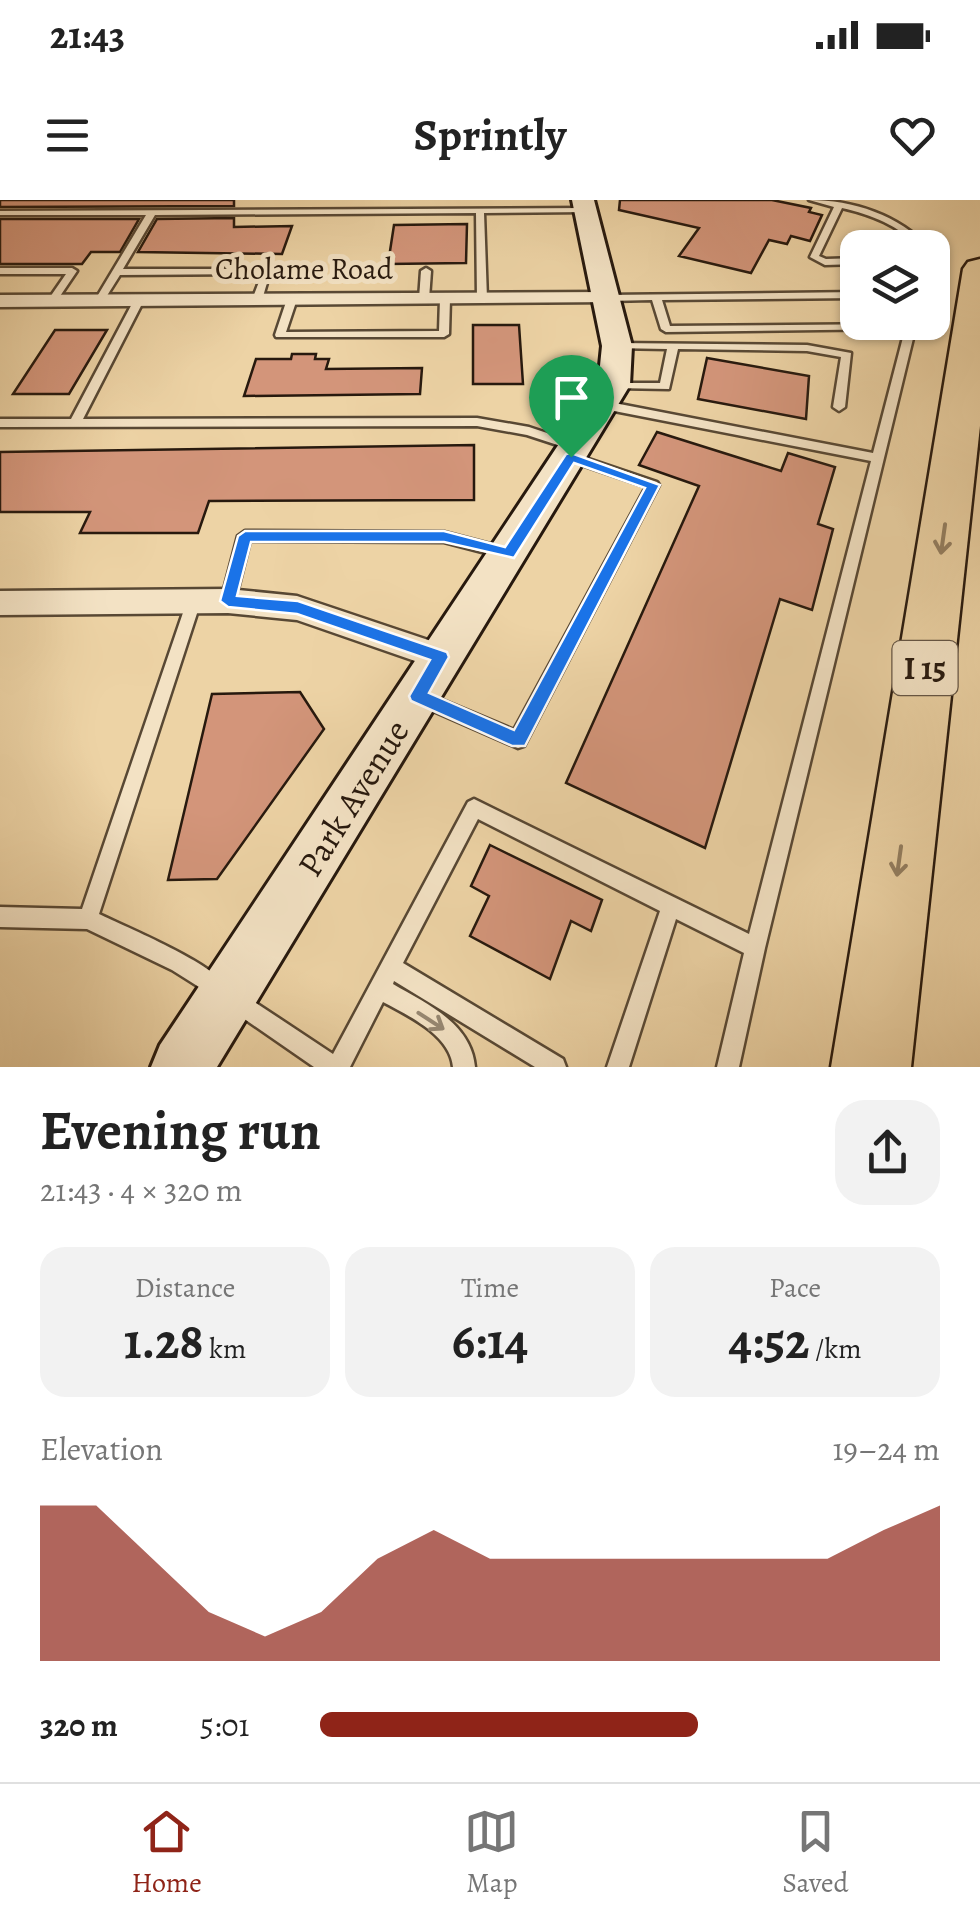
<!DOCTYPE html>
<meta charset="utf-8">
<style>
:root{--surface:#fff;--page:#f2f2f2;--text:#222;--muted:#767676;--line:#e0e0e0;--accent:#8f2418}
body{margin:0;font-family:Alegreya,serif;background:var(--page);color:var(--text);height:100vh;display:flex;flex-direction:column;font-size:38px;white-space:nowrap}
*{box-sizing:border-box;margin:0}
p{font-size:32px;color:var(--muted)}
.icon{flex:none;width:55px;height:55px;fill:none;stroke:currentColor;stroke-width:2;stroke-linecap:round;stroke-linejoin:round}
.map{position:relative;height:867px;overflow:hidden}
.panel{display:flex;flex-direction:column;background:var(--surface);flex:1}
.panel>*{flex:none}
.fabs{position:absolute;left:840px;top:30px;display:grid;gap:20px}
.fabs a{display:grid;place-items:center;width:110px;height:110px;border-radius:20px;background:var(--surface);box-shadow:0 2px 8px #0004;font-size:50px}
.pin{position:absolute;display:grid;place-items:center;width:85px;height:85px;color:#fff;margin:-102px -42px;border-radius:50% 50% 50% 0;rotate:-45deg;box-shadow:0 0 10px #0007}
.pin .icon{rotate:45deg}
.round{display:grid;place-items:center;flex:none;width:105px;height:105px;border-radius:30px;background:var(--page)}
.head{display:flex;align-items:center;justify-content:space-between;height:170px;padding:0 40px}
h1{font-size:55px;font-weight:700;line-height:75px}
.figures{display:grid;grid-template-columns:repeat(3,1fr);gap:15px;height:170px;padding:10px 40px}
.figures div{display:grid;align-content:center;border-radius:25px;background:var(--page);text-align:center}
.figures b{font-size:50px;font-weight:700}
.figures small{font-size:28px;font-weight:400}
.figures p{font-size:28px}
.chart{height:280px;padding:20px 40px}
.chart p{display:flex;justify-content:space-between}
.chart svg{width:100%;height:180px;margin-top:10px;fill:var(--accent);opacity:.7}
ul{padding:0 40px;list-style:none;font-size:32px}
li{display:grid;grid-template-columns:160px 120px 1fr;align-items:center;height:75px}
li i{height:25px;border-radius:12px;background:var(--accent)}
.status{display:flex;justify-content:space-between;align-items:center;height:70px;padding:0 50px;background:var(--surface);direction:ltr}
.status svg{height:28px;fill:currentColor}
header{display:flex;justify-content:space-between;align-items:center;height:130px;padding:0 40px;background:var(--surface);font-size:45px;font-weight:700}
.tabs{display:flex;justify-content:space-around;align-items:center;height:140px;border-top:2px solid var(--line);background:var(--surface);font-size:28px;color:var(--muted)}
.tabs a{display:grid;justify-items:center;gap:5px}
.tabs .on{color:var(--accent)}
.map>svg:first-child{display:block}
</style>
<div class="status"><b>21:43</b><svg viewBox="0 0 49 12"><path d="M0 12V9h3v3zM5 12V6h3v6zM10 12V3h3v9zM15 12V0h3v12zM26 1h20v11H26zM47 4h2v5h-2z"/></svg></div>
<header><svg class="icon" aria-label="menu" viewBox="0 0 24 24"><path d="M4 6h16M4 12h16M4 18h16"/></svg>Sprintly<svg class="icon" aria-label="heart" viewBox="0 0 24 24"><path d="M12 20l-8-8c-3-5 5-10 8-4 3-6 11-1 8 4z"/></svg></header>
<div class="map">
<svg width="980" height="867" viewBox="0 0 980 867">
<rect width="100%" height="100%" fill="#edd3a5"/>
<filter id="stains"><feTurbulence type="fractalNoise" baseFrequency=".002" numOctaves="4"/><feColorMatrix values="0 0 0 0 .2 0 0 0 0 .09 0 0 0 0 .02 0 0 0 .5 -.17"/></filter>
<radialGradient id="worn" r=".72"><stop offset=".6" stop-color="#630" stop-opacity="0"/><stop offset="1" stop-color="#630" stop-opacity=".3"/></radialGradient>
<g fill="#d3957a" stroke="#27190e" stroke-width="2.5">
<path d="M 0,0 L 234,0 L 234,6 L 0,7 Z"/>
<path d="M 620,0 L 772,0 L 811,8 L 809,12 L 822,15 L 810,41 L 791,36 L 787,44 L 769,40 L 751,73 L 679,56 L 699,28 L 619,10 Z"/>
<path d="M 234,18 L 234,27 L 292,26 L 282,54 L 138,52 L 157,19 Z"/>
<path d="M 0,19 L 139,19 L 120,52 L 91,52 L 82,64 L 0,64 Z"/>
<path d="M 467,24 L 466,63 L 388,64 L 394,25 Z"/>
<path d="M 473,125 L 519,125 L 523,184 L 473,184 Z"/>
<path d="M 55,130 L 107,130 L 69,194 L 13,194 Z"/>
<path d="M 292,154 L 316,154 L 315,159 L 329,159 L 326,169 L 422,168 L 420,194 L 244,196 L 256,159 L 291,159 Z"/>
<path d="M 707,158 L 809,176 L 806,219 L 698,199 Z"/>
<path d="M 657,232 L 781,271 L 788,253 L 835,267 L 818,324 L 833,329 L 812,410 L 780,399 L 705,648 L 566,583 L 699,286 L 639,265 Z"/>
<path d="M 474,245 L 474,300 L 209,301 L 198,333 L 80,333 L 90,312 L 0,312 L 0,252 Z"/>
<path d="M 300,492 L 324,529 L 217,679 L 168,680 L 212,494 Z"/>
<path d="M 490,645 L 602,700 L 591,731 L 571,721 L 550,779 L 470,736 L 489,696 L 471,686 Z"/>
</g>
<g fill="none" stroke-linecap="round" stroke-linejoin="round">
<defs>
<g id="lane">
<path d="M 809,0 C 853,0 899,15 929,48 L 920,48 C 898,25 872,15 842,8 L 819,56 L 826,59 L 858,58 L 858,64 L 825,65 L 810,57 L 834,7 Z"/>
<path d="M 585,8 L 589,10 L 588,12 L 484,13 L 487,99 L 482,102 L 477,99 L 476,13 L 155,15 L 123,69 L 271,69 L 262,100 L 257,103 L 252,100 L 262,74 L 120,75 L 103,102 L 97,102 L 95,100 L 146,15 L 0,15 L 0,11 Z"/>
<path d="M 0,68 L 72,68 L 77,71 L 56,102 L 53,103 L 48,100 L 66,74 L 0,74 Z"/>
<path d="M 426,68 L 431,71 L 429,99 L 424,102 L 419,99 L 421,71 Z"/>
<path d="M 858,92 L 858,98 L 662,100 L 670,126 L 895,124 L 900,127 L 899,129 L 666,132 L 661,129 L 652,100 L 608,101 L 603,98 L 608,95 Z"/>
<path d="M 292,96 L 297,99 L 286,132 L 439,131 L 440,99 L 445,96 L 450,99 L 449,134 L 444,137 L 276,137 L 275,135 L 287,99 Z"/>
<path d="M 139,97 L 144,100 L 83,219 L 477,218 L 529,227 L 580,244 L 582,247 L 576,251 L 527,235 L 477,226 L 0,227 L 0,219 L 71,219 L 134,100 Z"/>
<path d="M 907,122 L 917,122 L 765,748 L 739,867 L 717,867 L 744,753 L 676,719 L 629,867 L 607,867 L 660,711 L 478,619 L 403,763 L 563,859 L 566,867 L 535,867 L 394,781 L 393,784 C 427,804 471,823 475,867 L 453,867 C 450,835 409,816 383,802 L 350,867 L 314,867 L 230,809 L 227,802 L 230,795 L 237,792 L 244,795 L 333,854 L 468,602 L 474,599 L 749,734 L 871,261 L 604,209 L 598,205 L 604,201 L 873,253 Z"/>
<path d="M 617,143 L 807,145 L 851,153 L 845,207 L 839,211 L 833,207 L 841,157 L 807,151 L 678,149 L 669,189 L 614,188 L 608,185 L 610,183 L 660,183 L 667,149 L 613,148 L 612,146 Z"/>
<path d="M 571,253 L 657,282 L 659,285 L 524,546 L 518,548 L 415,503 L 413,498 L 415,493 L 421,491 L 514,530 L 646,287 L 567,260 L 565,257 Z"/>
<path d="M 245,331 L 444,332 L 509,349 L 516,354 L 509,359 L 444,342 L 250,341 L 235,401 L 233,405 L 223,405 L 221,401 L 238,336 Z"/>
<path d="M 194,395 L 199,397 L 201,401 L 99,714 C 126,727 218,765 228,789 L 225,796 L 218,799 L 172,770 L 87,729 L 0,727 L 0,707 L 82,709 L 187,401 L 189,397 Z"/>
</g>
<g id="street">
<path d="M 608,92 L 618,98 L 615,102 L 0,107 L 0,95 Z"/>
<path d="M 228,389 L 297,396 L 452,448 L 456,457 L 452,466 L 441,470 L 297,420 L 228,413 L 0,415 L 0,391 Z"/>
</g>
<path id="secondary" d="M 572,0 L 594,0 L 632,146 L 630,185 L 217,867 L 151,867 L 160,845 L 598,185 L 602,146 Z"/>
<path id="highway" d="M 980,59 L 980,226 L 911,867 L 831,867 L 963,69 L 968,62 Z"/>
</defs>
<use href="#lane" stroke="#584834" stroke-width="5"/>
<use href="#street" stroke="#584834" stroke-width="5"/>
<use href="#secondary" stroke="#27190e" stroke-width="6"/>
<use href="#highway" stroke="#27190e" stroke-width="5"/>
<use href="#lane" fill="#f3e2c4" fill-rule="evenodd"/>
<use href="#street" fill="#f3e2c4" fill-rule="evenodd"/>
<use href="#secondary" fill="#f3e2c4" fill-rule="evenodd"/>
<use href="#highway" fill="#edd3a5" fill-rule="evenodd"/>
</g>
<defs><path id="oneway-shaft" d="M-6 0H5M1.5-3L5.5 0L1.5 3" fill="none" stroke-width="1.6" stroke-linecap="round" stroke-linejoin="round" transform="scale(2.5)"/></defs>
<g stroke="#947f61">
<use href="#oneway-shaft" transform="translate(943 339) rotate(98)"/>
<use href="#oneway-shaft" transform="translate(899 661) rotate(98)"/>
</g>
<use stroke="#978872" href="#oneway-shaft" transform="translate(431 821) rotate(33)"/>
<path fill="#1a73e8" stroke="#fff" stroke-width="2.5" fill-rule="evenodd" d="M 571,253 L 660,285 L 525,546 L 512,546 L 411,501 L 409,496 L 430,460 L 297,414 L 228,407 L 220,401 L 238,336 L 245,331 L 444,331 L 505,347 L 566,254 ZM 574,263 L 645,288 L 514,530 L 429,493 L 449,457 L 447,452 L 298,401 L 237,396 L 251,342 L 444,342 L 514,358 Z"/>
<g text-anchor="middle" dominant-baseline="central" stroke-width="10" stroke-linejoin="round" paint-order="stroke">
<g font-size="30" fill="#27190e" stroke="#f3e2c4">
<text x="304" y="69">Cholame Road</text>
</g>
<rect fill="#f3e2c4" stroke="#645545" stroke-width="2.5" x="892.5" y="441" width="65" height="54" rx="8"/>
<g font-size="32" font-weight="bold" fill="#27190e">
<text x="925" y="468">I 15</text>
</g>
<g font-size="35" fill="#27190e" stroke="#f3e2c4">
<text transform="translate(353 598) rotate(-58)">Park Avenue</text>
</g>
</g>
<rect width="100%" height="100%" filter="url(#stains)"/>
<rect width="100%" height="100%" fill="url(#worn)"/>
</svg>
<div class="fabs">
<a><svg class="icon" aria-label="layers" viewBox="0 0 24 24"><path d="M12 4l9 5-9 5-9-5zM3 14l9 5 9-5"/></svg></a>
</div>
<div class="pin" style="left:571px;top:257px;background:#1e9e55"><svg class="icon" aria-label="arrive" viewBox="0 0 24 24"><path d="M6 21V4h12l-3 4 3 4H6"/></svg></div>
</div>
<section class="panel">
<div class="head"><div><h1>Evening run</h1><p>21:43 · 4 × 320 m</p></div><a class="round"><svg class="icon" aria-label="share" viewBox="0 0 24 24"><path d="M12 15V3M7 8l5-5 5 5M5 13v7h14v-7"/></svg></a></div>
<div class="figures">
<div><p>Distance</p><b>1.28<small> km</small></b></div>
<div><p>Time</p><b>6:14</b></div>
<div><p>Pace</p><b>4:52<small> /km</small></b></div>
</div>
<div class="chart"><p><span>Elevation</span>19–24 m</p>
<svg viewBox="0 0 160 44" preserveAspectRatio="none"><path d="M0 44V6L10 6L20 19L30 32L40 38L50 32L60 19L70 12L80 19L90 19L100 19L110 19L120 19L130 19L140 19L150 12L160 6V44z"/></svg>
</div>
<ul>
<li><b>320 m</b>5:01<i style="width:61%"></i></li>
</ul>
</section>
<nav class="tabs">
<a class="on"><svg class="icon" aria-label="home" viewBox="0 0 24 24"><path d="M3 11l9-7 9 7M6 9v11h12V9"/></svg>Home</a>
<a><svg class="icon" aria-label="map" viewBox="0 0 24 24"><path d="M3 6l6-2 6 2 6-2v14l-6 2-6-2-6 2zM9 4v14M15 6v14"/></svg>Map</a>
<a><svg class="icon" aria-label="saved" viewBox="0 0 24 24"><path d="M7 4h10v16l-5-4-5 4z"/></svg>Saved</a>
</nav>
